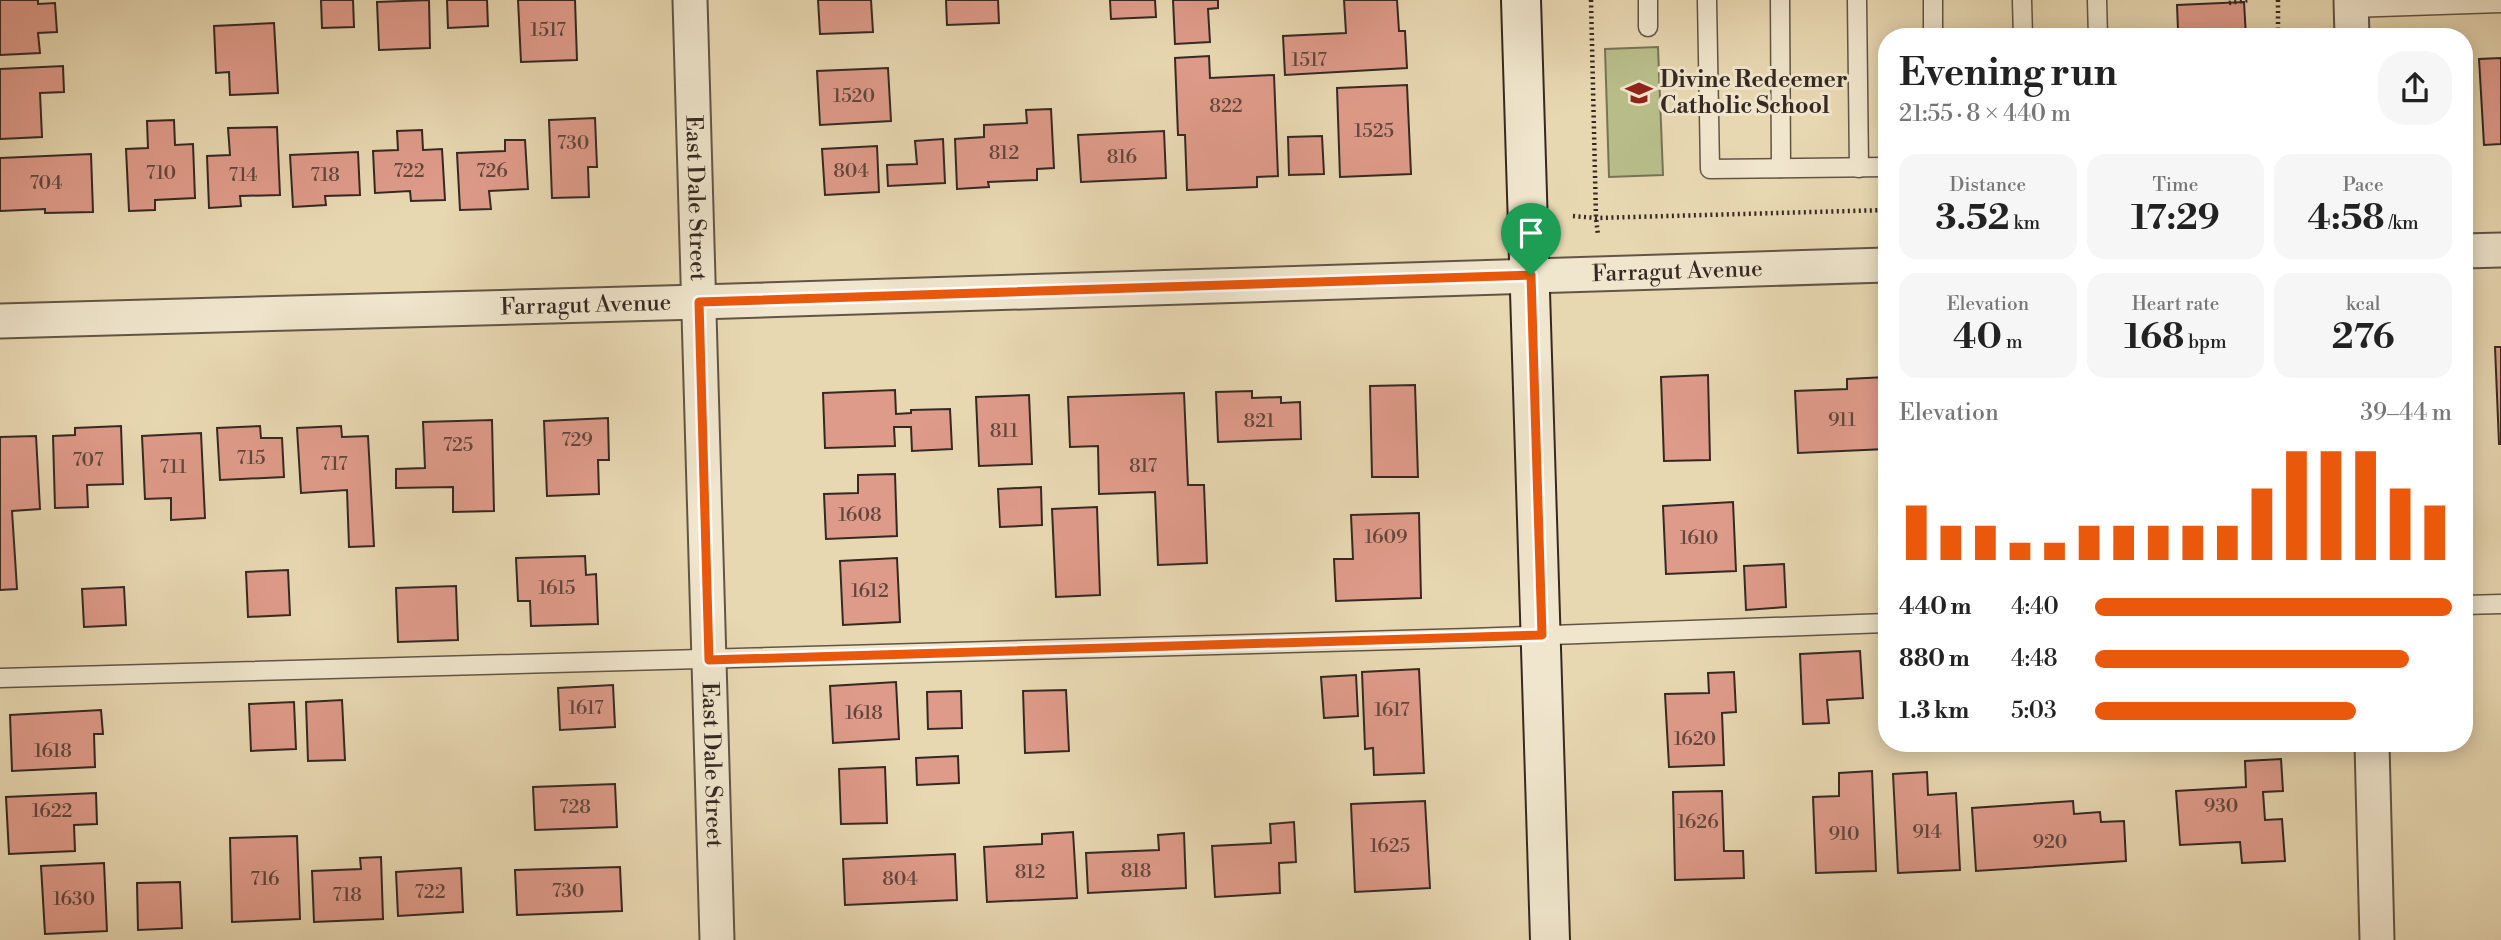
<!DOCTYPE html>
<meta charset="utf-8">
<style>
:root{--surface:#fff;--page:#f6f6f6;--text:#222;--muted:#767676;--accent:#ea580c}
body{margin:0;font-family:"Libre Bodoni",serif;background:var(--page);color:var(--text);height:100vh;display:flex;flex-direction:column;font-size:26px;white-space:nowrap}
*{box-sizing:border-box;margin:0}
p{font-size:23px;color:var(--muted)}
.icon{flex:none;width:38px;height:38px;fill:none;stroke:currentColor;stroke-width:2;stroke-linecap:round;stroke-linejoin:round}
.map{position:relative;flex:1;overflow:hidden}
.panel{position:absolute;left:1878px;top:28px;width:595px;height:724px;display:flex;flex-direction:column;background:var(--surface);border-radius:28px;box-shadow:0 4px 18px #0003}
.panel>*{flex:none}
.pin{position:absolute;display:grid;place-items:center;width:60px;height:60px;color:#fff;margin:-72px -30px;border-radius:50% 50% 50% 0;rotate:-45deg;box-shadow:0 0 7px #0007}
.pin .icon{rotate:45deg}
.round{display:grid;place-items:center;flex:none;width:74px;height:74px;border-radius:28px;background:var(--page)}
.overview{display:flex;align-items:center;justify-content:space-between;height:119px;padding:0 21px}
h1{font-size:38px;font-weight:800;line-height:52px}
.figures{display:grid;grid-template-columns:repeat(3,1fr);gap:10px;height:119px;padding:7px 21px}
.figures div{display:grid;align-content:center;border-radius:18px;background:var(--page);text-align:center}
.figures b{font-size:35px;font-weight:800}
.figures small{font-size:19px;font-weight:400}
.figures p{font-size:19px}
.chart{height:196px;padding:14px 21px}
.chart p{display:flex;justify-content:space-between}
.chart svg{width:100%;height:126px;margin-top:7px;stroke:var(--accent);stroke-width:6}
ul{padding:0 21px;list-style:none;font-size:23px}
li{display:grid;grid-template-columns:112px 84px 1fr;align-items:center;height:52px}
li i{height:18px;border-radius:9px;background:var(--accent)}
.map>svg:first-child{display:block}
</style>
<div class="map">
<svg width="2501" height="940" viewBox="0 0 2501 940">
<rect width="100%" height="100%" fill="#e8d8b2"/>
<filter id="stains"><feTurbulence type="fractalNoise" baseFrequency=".00286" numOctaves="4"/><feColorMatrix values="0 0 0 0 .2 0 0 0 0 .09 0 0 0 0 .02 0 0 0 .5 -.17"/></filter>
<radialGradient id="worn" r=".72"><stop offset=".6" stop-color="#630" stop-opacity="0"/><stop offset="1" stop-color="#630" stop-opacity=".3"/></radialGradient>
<path fill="#b8be8a" stroke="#767456" stroke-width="2" d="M 1658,47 L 1663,175 L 1609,177 L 1605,49 Z"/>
<g fill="#df9b8a" stroke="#352922" stroke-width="2">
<path d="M 0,0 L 38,0 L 38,4 L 55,3 L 57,32 L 38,33 L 40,53 L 0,55 Z"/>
<path d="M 321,0 L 353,0 L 354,27 L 322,28 Z"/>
<path d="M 429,0 L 430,48 L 379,50 L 377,2 Z"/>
<path d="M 447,0 L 487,0 L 488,26 L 448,28 Z"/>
<path d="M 518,0 L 575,0 L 577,60 L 521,62 Z"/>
<path d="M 818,0 L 871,0 L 873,32 L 820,34 Z"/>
<path d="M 946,0 L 998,0 L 999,23 L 947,25 Z"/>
<path d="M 1110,0 L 1155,0 L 1156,17 L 1111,19 Z"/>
<path d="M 1173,0 L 1218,0 L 1218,8 L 1208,9 L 1210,42 L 1175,44 Z"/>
<path d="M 1344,0 L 1397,0 L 1399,31 L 1405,31 L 1407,68 L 1285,75 L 1283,36 L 1346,33 Z"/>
<path d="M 2244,2 L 2246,37 L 2198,37 L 2197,29 L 2178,30 L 2177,5 Z"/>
<path d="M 274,23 L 278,93 L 230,95 L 229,72 L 216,73 L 214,26 Z"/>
<path d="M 1209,56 L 1210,78 L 1274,75 L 1278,176 L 1257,177 L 1257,187 L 1187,190 L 1185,135 L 1178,135 L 1175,58 Z"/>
<path d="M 2501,58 L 2501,144 L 2484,145 L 2479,59 Z"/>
<path d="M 63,66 L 64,92 L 40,93 L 42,137 L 0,139 L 0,69 Z"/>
<path d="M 888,68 L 891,121 L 820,125 L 817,71 Z"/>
<path d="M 1407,85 L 1411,174 L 1340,177 L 1337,88 Z"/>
<path d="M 1051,109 L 1054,168 L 1037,169 L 1037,180 L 988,182 L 989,187 L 957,189 L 955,139 L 984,137 L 984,125 L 1027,123 L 1026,110 Z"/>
<path d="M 595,118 L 597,167 L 588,167 L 589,197 L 552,198 L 549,120 Z"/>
<path d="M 174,120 L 175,145 L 193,144 L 195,198 L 155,200 L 155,210 L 129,211 L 126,149 L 148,148 L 147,121 Z"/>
<path d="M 277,127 L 280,195 L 240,196 L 241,206 L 209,208 L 207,156 L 230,155 L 228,128 Z"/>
<path d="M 422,130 L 423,150 L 442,149 L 445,200 L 411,201 L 410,191 L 375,193 L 373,151 L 398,150 L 397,131 Z"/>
<path d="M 1164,131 L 1166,178 L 1081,182 L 1078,135 Z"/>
<path d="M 1322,136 L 1324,174 L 1289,175 L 1288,137 Z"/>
<path d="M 943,139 L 945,183 L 888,186 L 887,165 L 917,164 L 915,141 Z"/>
<path d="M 505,140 L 525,140 L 528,189 L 489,191 L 491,209 L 460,210 L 457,153 L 505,151 Z"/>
<path d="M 877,146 L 879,192 L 825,195 L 822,149 Z"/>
<path d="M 358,152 L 360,195 L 325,196 L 326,205 L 293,207 L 290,155 Z"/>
<path d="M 91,154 L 93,212 L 45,213 L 45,209 L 0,211 L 0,158 Z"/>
<path d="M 2495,347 L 2501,347 L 2501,444 L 2499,444 Z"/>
<path d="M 1708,375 L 1710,460 L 1664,461 L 1661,377 Z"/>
<path d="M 1886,377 L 1886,449 L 1798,453 L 1795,391 L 1847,389 L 1847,379 Z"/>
<path d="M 1415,385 L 1418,477 L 1372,477 L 1370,386 Z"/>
<path d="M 895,390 L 896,414 L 911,413 L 911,410 L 950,409 L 952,449 L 912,451 L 911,427 L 894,427 L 895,446 L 825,448 L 823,393 Z"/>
<path d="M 1252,391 L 1252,398 L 1281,397 L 1281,403 L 1300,402 L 1301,439 L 1218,442 L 1216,392 Z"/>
<path d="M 1184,393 L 1188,485 L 1204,485 L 1207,563 L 1158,565 L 1155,492 L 1099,494 L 1098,446 L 1070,447 L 1068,397 Z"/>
<path d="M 1029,395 L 1032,464 L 979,466 L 976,397 Z"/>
<path d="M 608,418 L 609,460 L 598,460 L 599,494 L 547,496 L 544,421 Z"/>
<path d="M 492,420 L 494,511 L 453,512 L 453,487 L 396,488 L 396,469 L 425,468 L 423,422 Z"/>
<path d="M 121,426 L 123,484 L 87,485 L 88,507 L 55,508 L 53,436 L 75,435 L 75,428 Z"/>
<path d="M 260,426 L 261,438 L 282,438 L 284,477 L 220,480 L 217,428 Z"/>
<path d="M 341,426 L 342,437 L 368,436 L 374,546 L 349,547 L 347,490 L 301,493 L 297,428 Z"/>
<path d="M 201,433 L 205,518 L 171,520 L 171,498 L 145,499 L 142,436 Z"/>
<path d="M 36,436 L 40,509 L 12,511 L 17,589 L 0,590 L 0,437 Z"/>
<path d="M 895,474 L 897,536 L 826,539 L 824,494 L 858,493 L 858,475 Z"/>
<path d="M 1041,487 L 1042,525 L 1000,527 L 998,489 Z"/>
<path d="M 1733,502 L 1736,571 L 1666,574 L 1663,506 Z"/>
<path d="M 1097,507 L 1100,595 L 1056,597 L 1052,509 Z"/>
<path d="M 1419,513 L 1421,598 L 1336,601 L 1334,559 L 1353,559 L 1351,515 Z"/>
<path d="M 585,556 L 586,575 L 596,574 L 598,624 L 531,626 L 530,601 L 518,601 L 516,558 Z"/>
<path d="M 897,558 L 900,622 L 843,625 L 840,561 Z"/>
<path d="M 1784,564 L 1786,607 L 1746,610 L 1744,566 Z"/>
<path d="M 288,570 L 290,615 L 248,617 L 246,572 Z"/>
<path d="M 456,586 L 458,640 L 398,642 L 396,588 Z"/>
<path d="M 124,587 L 126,625 L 84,627 L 82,589 Z"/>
<path d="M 1860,651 L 1863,698 L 1827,700 L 1829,723 L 1803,724 L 1800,654 Z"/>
<path d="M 1419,669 L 1424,773 L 1374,775 L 1373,748 L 1365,749 L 1362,672 Z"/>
<path d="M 1734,672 L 1736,712 L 1722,713 L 1724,765 L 1669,767 L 1665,694 L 1709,693 L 1708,673 Z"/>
<path d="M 1356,675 L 1358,716 L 1324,718 L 1321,677 Z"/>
<path d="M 896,682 L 899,739 L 833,743 L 830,686 Z"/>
<path d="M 613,685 L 615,727 L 560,730 L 558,688 Z"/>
<path d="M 1066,690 L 1069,751 L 1025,753 L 1023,691 Z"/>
<path d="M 961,691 L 962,728 L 928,729 L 927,692 Z"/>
<path d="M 342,700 L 345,760 L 308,761 L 306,702 Z"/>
<path d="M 294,702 L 296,749 L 251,751 L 249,704 Z"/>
<path d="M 101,710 L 103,734 L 94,734 L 95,767 L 12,771 L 10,715 Z"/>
<path d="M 958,756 L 959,783 L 917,785 L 916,758 Z"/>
<path d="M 2281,759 L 2283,791 L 2263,792 L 2265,820 L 2282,819 L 2285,861 L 2242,863 L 2240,842 L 2180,845 L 2176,791 L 2246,787 L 2245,761 Z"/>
<path d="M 885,767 L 887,823 L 841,824 L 839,769 Z"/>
<path d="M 1872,771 L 1876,871 L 1816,873 L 1813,797 L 1839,796 L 1839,773 Z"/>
<path d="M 1927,772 L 1928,795 L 1956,793 L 1960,870 L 1898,873 L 1893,774 Z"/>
<path d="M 615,784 L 617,827 L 535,830 L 533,787 Z"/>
<path d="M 1722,791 L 1724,851 L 1743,851 L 1744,878 L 1675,880 L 1673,792 Z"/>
<path d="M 96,793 L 97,824 L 74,825 L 75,851 L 9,854 L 6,797 Z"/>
<path d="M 1425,801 L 1430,888 L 1355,892 L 1351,804 Z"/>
<path d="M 2073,801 L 2074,814 L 2100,812 L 2101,822 L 2124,821 L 2126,861 L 1976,871 L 1972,808 Z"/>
<path d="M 1294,822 L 1296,862 L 1279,863 L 1280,893 L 1215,897 L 1212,846 L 1271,843 L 1270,824 Z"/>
<path d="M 1073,832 L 1077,898 L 987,902 L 984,847 L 1042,844 L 1042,834 Z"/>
<path d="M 1184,833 L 1186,888 L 1088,893 L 1086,853 L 1159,850 L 1158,835 Z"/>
<path d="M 297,836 L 300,919 L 232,922 L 230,838 Z"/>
<path d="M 955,854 L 957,900 L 845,905 L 843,859 Z"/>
<path d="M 381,857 L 383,919 L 314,922 L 312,871 L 361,869 L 360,858 Z"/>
<path d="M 104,863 L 107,931 L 45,934 L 41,866 Z"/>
<path d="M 620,867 L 622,911 L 517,915 L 515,870 Z"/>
<path d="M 461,868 L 463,912 L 398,916 L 396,872 Z"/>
<path d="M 180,882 L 182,928 L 138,930 L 137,883 Z"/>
</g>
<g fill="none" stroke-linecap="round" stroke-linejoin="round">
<defs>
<g id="lane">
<path d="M 1648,0 L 1648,27"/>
<path d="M 1707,0 L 1710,169 L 1886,167"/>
<path d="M 1780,0 L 1781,168"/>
<path d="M 1857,0 L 1859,168"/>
<path d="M 1933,0 L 1933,37"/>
<path d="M 2022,0 L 2023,37"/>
<path d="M 2097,0 L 2098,37"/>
<path d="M 2350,8 L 2501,3"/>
<path d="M 2464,605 L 2501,604"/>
<path d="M 0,678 L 1470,638 L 1886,623"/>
</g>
<g id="street">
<path id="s1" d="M 690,0 L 717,940"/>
<path d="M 2351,0 L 2352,37"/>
<path d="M 2464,251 L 2501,250"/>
<path id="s2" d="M 0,321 L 699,302 L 1886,265"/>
<path d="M 2372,744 L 2377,940"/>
</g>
<path id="secondary" d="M 1521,0 L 1550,940"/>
</defs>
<use href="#lane" stroke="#625546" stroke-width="21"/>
<use href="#street" stroke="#625546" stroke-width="37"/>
<use href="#secondary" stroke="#352922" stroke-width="42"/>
<g stroke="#352922" stroke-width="4.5" stroke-dasharray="2 3.5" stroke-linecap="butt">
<path d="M 1591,0 L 1596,218 L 1598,235"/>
<path d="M 2278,0 L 2278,37"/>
<path d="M 2229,3 L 2249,0"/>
<path d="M 1573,216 L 1596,218 L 1886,210"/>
</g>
<use href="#lane" stroke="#f0e6cd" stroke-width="18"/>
<use href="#street" stroke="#f0e6cd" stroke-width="33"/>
<use href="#secondary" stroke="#f0e6cd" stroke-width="38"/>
</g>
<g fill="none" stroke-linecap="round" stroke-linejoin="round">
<defs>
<path id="route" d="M 1531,275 L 1542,635 L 709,660 L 699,302 Z"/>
</defs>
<use href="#route" stroke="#fff" stroke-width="14"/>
<use href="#route" stroke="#ea580c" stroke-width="9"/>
</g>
<defs>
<symbol id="school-bare" viewBox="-9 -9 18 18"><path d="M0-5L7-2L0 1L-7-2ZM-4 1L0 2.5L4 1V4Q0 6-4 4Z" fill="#8f2418" stroke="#f0e6cd" stroke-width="2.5" paint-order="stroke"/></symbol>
</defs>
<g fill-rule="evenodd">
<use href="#school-bare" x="1620" y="74" width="38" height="38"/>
</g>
<g text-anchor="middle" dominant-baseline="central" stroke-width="6" stroke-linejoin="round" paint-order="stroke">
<g font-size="19" fill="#60463c">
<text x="548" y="30">1517</text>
<text x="1309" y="60">1517</text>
<text x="854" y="96">1520</text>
<text x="1226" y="106">822</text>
<text x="1374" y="131">1525</text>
<text x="573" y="143">730</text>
<text x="1004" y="153">812</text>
<text x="1122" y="157">816</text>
<text x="409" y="171">722</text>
<text x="492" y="171">726</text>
<text x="851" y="171">804</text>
<text x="161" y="173">710</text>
<text x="243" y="175">714</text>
<text x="325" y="175">718</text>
<text x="46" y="183">704</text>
<text x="1842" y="420">911</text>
<text x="1259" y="421">821</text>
<text x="1004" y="431">811</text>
<text x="577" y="440">729</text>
<text x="458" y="445">725</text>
<text x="251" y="458">715</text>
<text x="88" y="460">707</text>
<text x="334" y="464">717</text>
<text x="1143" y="466">817</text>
<text x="173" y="467">711</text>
<text x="860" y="515">1608</text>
<text x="1386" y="537">1609</text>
<text x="1699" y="538">1610</text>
<text x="557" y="588">1615</text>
<text x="870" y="591">1612</text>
<text x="586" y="708">1617</text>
<text x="1392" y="710">1617</text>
<text x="864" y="713">1618</text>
<text x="1695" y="739">1620</text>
<text x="53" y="751">1618</text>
<text x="2221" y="806">930</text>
<text x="575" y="807">728</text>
<text x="52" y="811">1622</text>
<text x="1698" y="822">1626</text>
<text x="1927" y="832">914</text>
<text x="1844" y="834">910</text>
<text x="2050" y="842">920</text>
<text x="1390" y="846">1625</text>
<text x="1136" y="871">818</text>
<text x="1030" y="872">812</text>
<text x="265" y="879">716</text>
<text x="900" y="879">804</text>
<text x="568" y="891">730</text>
<text x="430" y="892">722</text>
<text x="347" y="895">718</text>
<text x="74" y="899">1630</text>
</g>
<g font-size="23" font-weight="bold" fill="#352922" stroke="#f0e6cd" text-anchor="start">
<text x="1660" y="80">Divine Redeemer<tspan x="1660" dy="26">Catholic School</tspan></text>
</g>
<g font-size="23" fill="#352922" stroke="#f0e6cd">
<text stroke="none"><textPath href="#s1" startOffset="198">East Dale Street</textPath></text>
<text stroke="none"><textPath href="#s2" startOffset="1678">Farragut Avenue</textPath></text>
<text stroke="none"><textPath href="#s2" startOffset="586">Farragut Avenue</textPath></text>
<text stroke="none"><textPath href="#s1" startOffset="765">East Dale Street</textPath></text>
</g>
</g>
<rect width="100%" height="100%" filter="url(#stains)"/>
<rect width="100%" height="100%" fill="url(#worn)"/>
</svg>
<div class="pin" style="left:1531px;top:275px;background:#1e9e55"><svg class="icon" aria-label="arrive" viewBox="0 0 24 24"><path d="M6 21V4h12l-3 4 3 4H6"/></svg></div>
<section class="panel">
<div class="overview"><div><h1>Evening run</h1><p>21:55 · 8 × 440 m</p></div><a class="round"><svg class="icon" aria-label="share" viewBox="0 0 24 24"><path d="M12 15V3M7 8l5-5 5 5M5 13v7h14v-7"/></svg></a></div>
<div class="figures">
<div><p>Distance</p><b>3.52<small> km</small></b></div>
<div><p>Time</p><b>17:29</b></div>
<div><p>Pace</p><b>4:58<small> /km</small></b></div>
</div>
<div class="figures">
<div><p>Elevation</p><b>40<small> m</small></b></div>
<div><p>Heart rate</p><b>168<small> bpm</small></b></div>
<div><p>kcal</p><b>276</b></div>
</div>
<div class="chart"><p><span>Elevation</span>39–44 m</p>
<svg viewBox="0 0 160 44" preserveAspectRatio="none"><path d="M5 44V25M15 44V32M25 44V32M35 44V38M45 44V38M55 44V32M65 44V32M75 44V32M85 44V32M95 44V32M105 44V19M115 44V6M125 44V6M135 44V6M145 44V19M155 44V25"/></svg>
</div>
<ul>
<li><b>440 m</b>4:40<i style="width:100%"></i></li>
<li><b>880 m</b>4:48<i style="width:88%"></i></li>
<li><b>1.3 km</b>5:03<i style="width:73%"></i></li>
</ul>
</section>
</div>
